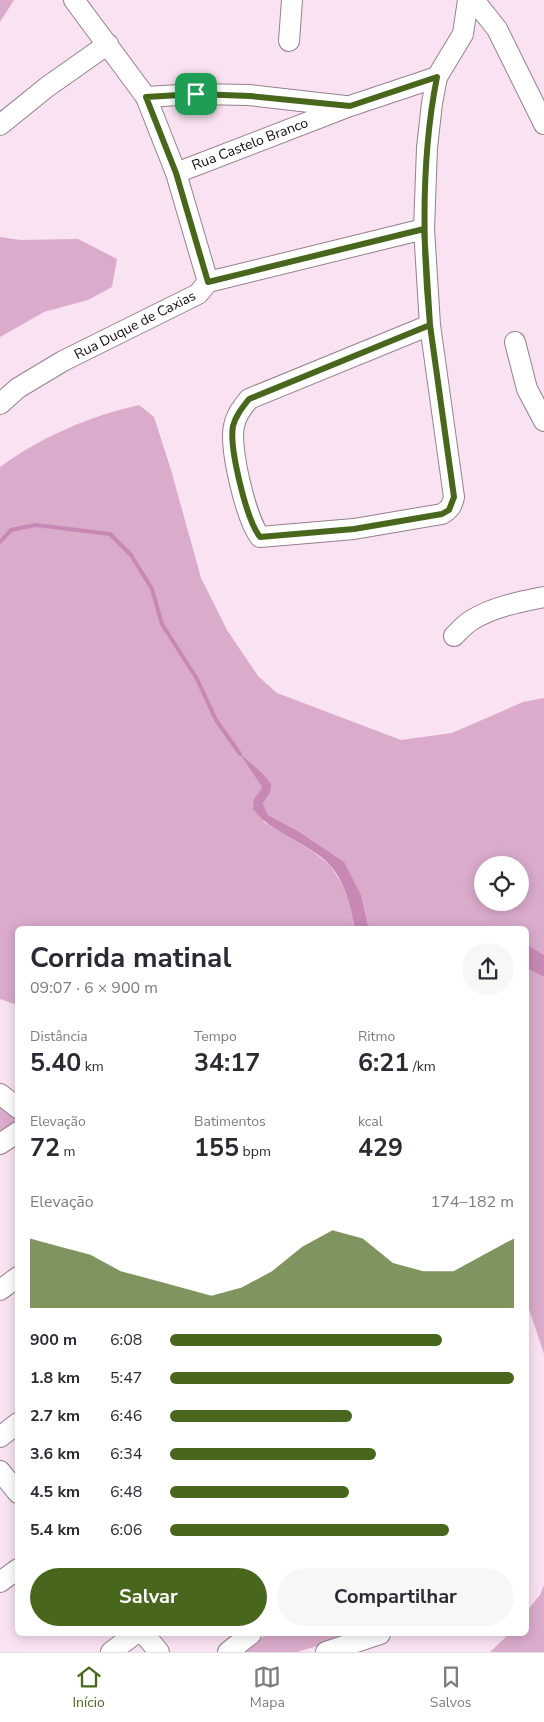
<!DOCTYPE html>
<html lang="pt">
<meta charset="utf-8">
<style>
:root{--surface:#fff;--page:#f7f7f7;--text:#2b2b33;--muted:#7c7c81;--line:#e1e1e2;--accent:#49671c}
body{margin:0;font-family:"Nunito Sans",sans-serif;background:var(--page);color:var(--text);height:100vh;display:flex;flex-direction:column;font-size:19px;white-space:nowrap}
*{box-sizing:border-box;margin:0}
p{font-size:16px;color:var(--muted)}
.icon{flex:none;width:28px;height:28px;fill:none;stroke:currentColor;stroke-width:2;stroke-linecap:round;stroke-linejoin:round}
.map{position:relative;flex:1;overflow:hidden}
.drawer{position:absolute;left:15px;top:926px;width:514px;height:710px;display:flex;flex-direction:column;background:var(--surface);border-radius:8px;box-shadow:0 2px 12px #0003}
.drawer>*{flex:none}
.tools{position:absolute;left:474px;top:856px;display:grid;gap:10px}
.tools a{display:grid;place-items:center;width:55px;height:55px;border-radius:50%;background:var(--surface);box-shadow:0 2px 12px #0003;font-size:25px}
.pin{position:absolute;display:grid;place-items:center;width:42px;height:42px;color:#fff;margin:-21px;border-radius:10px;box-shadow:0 2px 8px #0006}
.round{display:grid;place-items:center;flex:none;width:52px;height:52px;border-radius:26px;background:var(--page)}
.overview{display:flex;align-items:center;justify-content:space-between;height:85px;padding:0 15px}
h1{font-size:28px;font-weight:700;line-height:38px}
.metrics{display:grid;grid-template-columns:repeat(3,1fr);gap:8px;height:85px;padding:5px 15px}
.metrics div{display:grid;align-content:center}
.metrics b{font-size:25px;font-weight:700}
.metrics small{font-size:14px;font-weight:400}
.metrics p{font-size:14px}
.chart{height:140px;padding:10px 15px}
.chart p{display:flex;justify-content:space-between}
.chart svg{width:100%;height:90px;margin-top:5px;fill:var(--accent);opacity:.7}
.primary-button{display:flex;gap:10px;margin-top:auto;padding:10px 15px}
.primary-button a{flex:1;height:58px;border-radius:30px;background:var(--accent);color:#fff;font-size:20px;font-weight:700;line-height:58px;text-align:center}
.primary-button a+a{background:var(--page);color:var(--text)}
ul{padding:0 15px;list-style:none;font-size:16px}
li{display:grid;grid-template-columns:80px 60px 1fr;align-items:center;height:38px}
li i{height:12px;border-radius:6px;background:var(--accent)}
.dock{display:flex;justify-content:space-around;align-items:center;height:70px;border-top:1px solid var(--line);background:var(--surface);font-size:14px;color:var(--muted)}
.dock a{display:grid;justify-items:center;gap:2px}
.dock .current{color:var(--accent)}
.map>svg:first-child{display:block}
</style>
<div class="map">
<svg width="544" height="1652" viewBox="0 0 544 1652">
<rect width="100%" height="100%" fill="#f9e2f1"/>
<g fill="#daabcb" fill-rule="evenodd">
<path d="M 0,0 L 14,0 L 0,22 Z"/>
<path d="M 0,237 L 20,240 L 78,239 L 117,259 L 112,287 L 88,300 L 44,312 L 0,337 Z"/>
<path d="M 139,405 L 154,417 L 171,470 L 201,578 L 227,630 L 258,676 L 277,693 L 401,740 L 452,733 L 523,702 L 544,698 L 544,955 L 526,944 L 526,929 L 371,929 L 368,925 L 361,895 L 319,846 L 268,815 L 263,803 L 270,793 L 242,756 L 262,787 L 254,799 L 264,822 L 312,851 L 330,865 L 342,884 L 351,907 L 355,929 L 18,929 L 17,1005 L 0,999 L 0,467 C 41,437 90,416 139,405 ZM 482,865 L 520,865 L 520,902 L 482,902 Z"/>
<path d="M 526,968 L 544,977 L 544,1354 L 526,1300 Z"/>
<path d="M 0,1105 L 17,1117 L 17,1123 L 3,1135 L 0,1131 Z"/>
<path d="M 544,1585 L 544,1652 L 490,1652 L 509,1634 L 526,1634 L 526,1612 L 540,1595 Z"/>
<path d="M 267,1634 L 338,1634 L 342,1639 L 297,1652 L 243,1652 Z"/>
</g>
<g fill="#c789b4">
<path d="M 240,754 L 262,773 L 271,784 L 270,793 L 263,803 L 268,815 L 299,832 L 344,862 L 361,895 L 368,925 L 371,929 L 355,929 C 351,907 345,882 330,865 C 319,853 302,845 289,837 C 273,827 265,824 253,809 L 254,799 L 262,787 Z"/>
<path d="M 526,944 L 544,955 L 544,977 L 526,968 Z"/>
</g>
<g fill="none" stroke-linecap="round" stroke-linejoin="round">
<path stroke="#c789b4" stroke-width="4" d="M 0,542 L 11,530 L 36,525 L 110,534 L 131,555 L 152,589 L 162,624 L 197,679 L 216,720 L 240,754"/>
<defs>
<g id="minor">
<path d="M 74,0 L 146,97 L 176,173 L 208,282"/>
<path d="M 474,0 L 497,29 L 544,124"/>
<path d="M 289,41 L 292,0"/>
<path d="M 146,97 L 196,94 L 249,95 L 345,106"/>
<path d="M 0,125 L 47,87 L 108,44"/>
<path d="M 176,173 L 350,106 L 437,77"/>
<path d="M 430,325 L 249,399 C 242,408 236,415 234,426 C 229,447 246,519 260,537 L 354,529 L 442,514 C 450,509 452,506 454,497 L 430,325 L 424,229 L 427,148 L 432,103 L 437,77 L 463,34 L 468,0"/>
<path d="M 515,342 L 527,389 L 544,421"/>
<path d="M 0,404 L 18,388 L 63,361 L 198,294 L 208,282 L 424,229"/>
<path d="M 454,636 C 459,631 465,624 472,620 C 493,607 519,602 544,597"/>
<path d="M 0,1094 L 18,1108"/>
<path d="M 0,1144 L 18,1132"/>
<path d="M 0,1290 L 18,1277"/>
<path d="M 0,1437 L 18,1423"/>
<path d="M 0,1471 L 18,1493"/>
<path d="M 0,1582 L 18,1569"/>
<path d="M 144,1634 L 159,1652"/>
<path d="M 111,1652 L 135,1634"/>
<path d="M 228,1652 L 251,1634"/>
<path d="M 326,1652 L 380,1634"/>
</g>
</defs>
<use href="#minor" stroke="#95808e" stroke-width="22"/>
<use href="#minor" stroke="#fff" stroke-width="20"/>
</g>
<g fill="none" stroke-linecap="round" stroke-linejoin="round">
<defs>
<path id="route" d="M 196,94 L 146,97 L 176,173 L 208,282 L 424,229 L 430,325 L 454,497 L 449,510 L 442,514 L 354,529 L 260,537 C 246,519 229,447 233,426 C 236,415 242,408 249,399 L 430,325 C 422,242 421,158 437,77 L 350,106 L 250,96 L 196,94"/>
</defs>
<use href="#route" stroke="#fff" stroke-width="10"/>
<use href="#route" stroke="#49671c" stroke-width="6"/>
</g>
<g text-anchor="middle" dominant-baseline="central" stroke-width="5" stroke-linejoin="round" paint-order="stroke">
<g font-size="14" fill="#120b10" stroke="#fff">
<text transform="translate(250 144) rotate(-21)">Rua Castelo Branco</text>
<text transform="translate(135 325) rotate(-27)">Rua Duque de Caxias</text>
</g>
</g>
</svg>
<div class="tools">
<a><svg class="icon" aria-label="locate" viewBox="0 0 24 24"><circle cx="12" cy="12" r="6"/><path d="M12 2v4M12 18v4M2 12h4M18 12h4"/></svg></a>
</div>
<div class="pin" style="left:196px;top:94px;background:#1e9e55"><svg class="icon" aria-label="arrive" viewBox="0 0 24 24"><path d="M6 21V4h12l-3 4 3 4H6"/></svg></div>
<section class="drawer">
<div class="overview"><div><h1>Corrida matinal</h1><p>09:07 · 6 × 900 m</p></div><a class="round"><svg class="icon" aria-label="share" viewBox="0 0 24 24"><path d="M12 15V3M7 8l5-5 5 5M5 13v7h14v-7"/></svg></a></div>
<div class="metrics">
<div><p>Distância</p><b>5.40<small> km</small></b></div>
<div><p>Tempo</p><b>34:17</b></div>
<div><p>Ritmo</p><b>6:21<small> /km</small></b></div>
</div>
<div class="metrics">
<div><p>Elevação</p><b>72<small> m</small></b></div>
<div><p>Batimentos</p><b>155<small> bpm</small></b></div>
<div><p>kcal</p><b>429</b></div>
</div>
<div class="chart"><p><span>Elevação</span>174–182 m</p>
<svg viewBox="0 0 160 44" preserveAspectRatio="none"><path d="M0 44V10L10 14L20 18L30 26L40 30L50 34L60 38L70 34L80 26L90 14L100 6L110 10L120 22L130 26L140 26L150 18L160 10V44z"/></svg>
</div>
<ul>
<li><b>900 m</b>6:08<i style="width:79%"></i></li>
<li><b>1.8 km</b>5:47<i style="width:100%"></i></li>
<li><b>2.7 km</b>6:46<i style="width:53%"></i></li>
<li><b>3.6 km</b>6:34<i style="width:60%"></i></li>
<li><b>4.5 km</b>6:48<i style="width:52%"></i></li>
<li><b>5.4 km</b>6:06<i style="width:81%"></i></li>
</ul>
<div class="primary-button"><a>Salvar</a><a>Compartilhar</a></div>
</section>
</div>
<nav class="dock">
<a class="current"><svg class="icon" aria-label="home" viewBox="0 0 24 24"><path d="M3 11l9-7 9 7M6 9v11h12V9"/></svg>Início</a>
<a><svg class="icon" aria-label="map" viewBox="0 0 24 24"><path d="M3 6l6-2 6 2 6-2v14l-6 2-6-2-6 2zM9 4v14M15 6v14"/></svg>Mapa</a>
<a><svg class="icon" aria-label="saved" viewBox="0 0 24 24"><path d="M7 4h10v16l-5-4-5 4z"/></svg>Salvos</a>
</nav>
